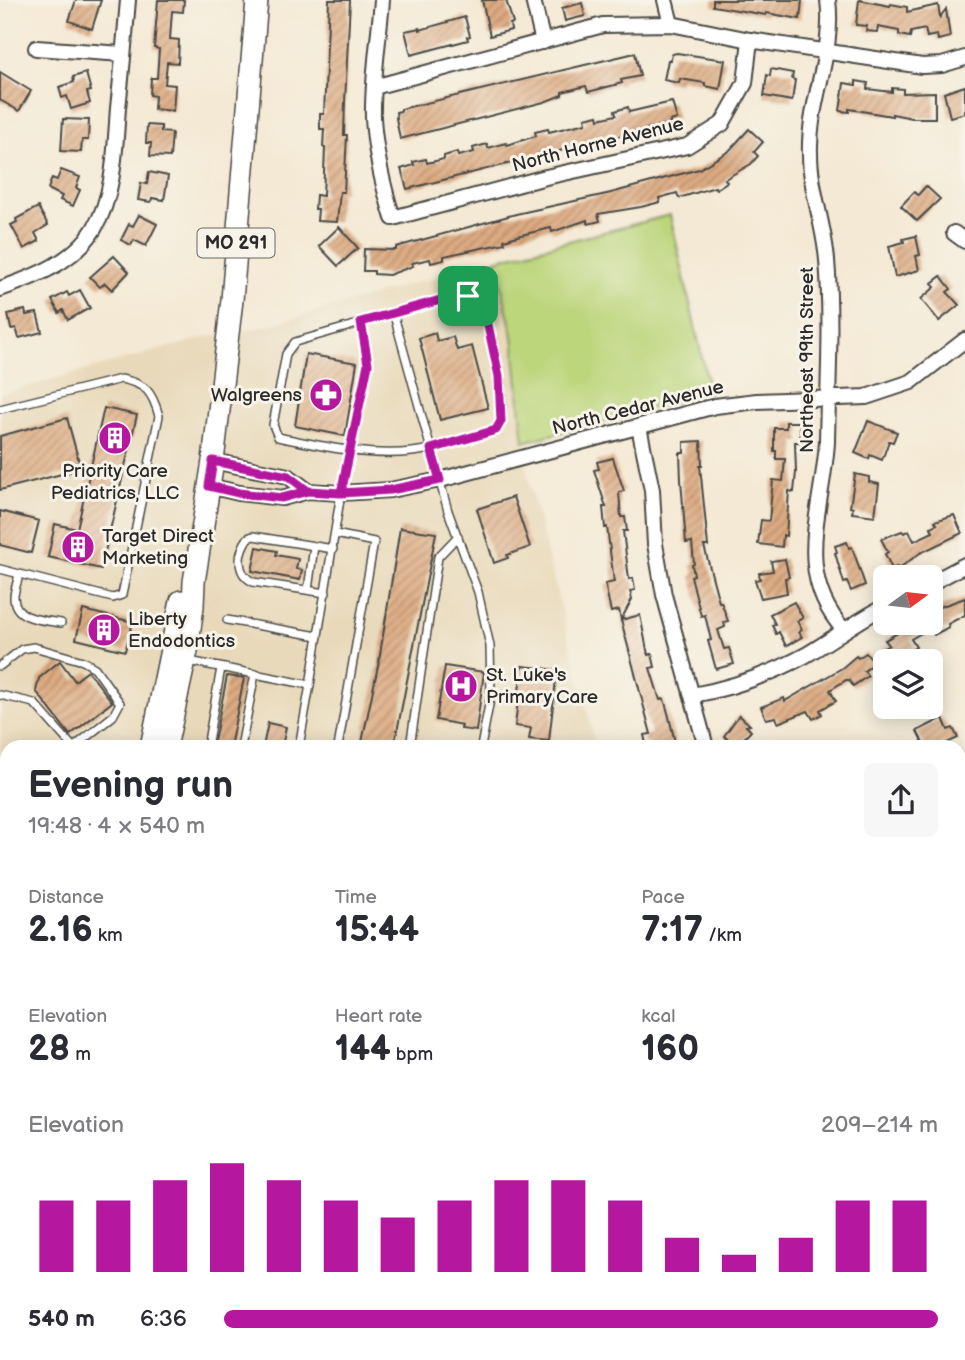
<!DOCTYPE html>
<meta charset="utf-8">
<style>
:root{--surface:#fff;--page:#f7f7f7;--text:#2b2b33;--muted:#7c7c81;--accent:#b5179e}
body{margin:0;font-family:"Balsamiq Sans",sans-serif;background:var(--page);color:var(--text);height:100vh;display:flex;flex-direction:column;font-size:26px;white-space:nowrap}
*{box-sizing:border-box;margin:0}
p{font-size:23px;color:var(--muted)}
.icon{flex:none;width:38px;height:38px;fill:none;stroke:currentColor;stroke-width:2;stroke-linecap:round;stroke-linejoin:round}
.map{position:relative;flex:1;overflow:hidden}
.side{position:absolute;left:0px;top:740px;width:966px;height:621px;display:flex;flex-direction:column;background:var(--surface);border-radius:21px 21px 0 0;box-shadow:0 4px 18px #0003}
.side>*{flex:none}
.needle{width:46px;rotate:75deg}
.controls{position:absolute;left:873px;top:565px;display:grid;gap:14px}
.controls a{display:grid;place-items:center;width:70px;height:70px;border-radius:10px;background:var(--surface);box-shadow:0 4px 18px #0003;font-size:35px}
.pin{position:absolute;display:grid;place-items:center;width:60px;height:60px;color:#fff;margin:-30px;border-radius:14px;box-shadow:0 4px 10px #0006}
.round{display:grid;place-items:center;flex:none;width:74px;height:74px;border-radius:10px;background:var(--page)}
.summary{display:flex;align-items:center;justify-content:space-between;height:119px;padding:0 28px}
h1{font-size:38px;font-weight:600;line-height:52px}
.metrics{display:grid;grid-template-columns:repeat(3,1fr);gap:10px;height:119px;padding:7px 28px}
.metrics div{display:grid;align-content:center}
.metrics b{font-size:35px;font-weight:600}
.metrics small{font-size:19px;font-weight:400}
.metrics p{font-size:19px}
.chart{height:196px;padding:14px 28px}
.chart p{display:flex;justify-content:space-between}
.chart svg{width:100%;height:126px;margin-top:7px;stroke:var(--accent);stroke-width:6}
ul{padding:0 28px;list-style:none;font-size:23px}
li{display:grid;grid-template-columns:112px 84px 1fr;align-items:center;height:52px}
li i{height:18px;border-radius:9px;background:var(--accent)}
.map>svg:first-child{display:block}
</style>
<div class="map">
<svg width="965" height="1360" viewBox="0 0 965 1360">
<defs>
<pattern id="building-hatch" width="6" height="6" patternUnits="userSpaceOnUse" patternTransform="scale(1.75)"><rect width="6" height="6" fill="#ddab82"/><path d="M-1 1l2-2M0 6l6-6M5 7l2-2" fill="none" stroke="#b38b6b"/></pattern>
</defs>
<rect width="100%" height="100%" fill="#f7f3e8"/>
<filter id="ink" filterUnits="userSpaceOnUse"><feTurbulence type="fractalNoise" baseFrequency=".0143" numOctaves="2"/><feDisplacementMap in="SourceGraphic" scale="14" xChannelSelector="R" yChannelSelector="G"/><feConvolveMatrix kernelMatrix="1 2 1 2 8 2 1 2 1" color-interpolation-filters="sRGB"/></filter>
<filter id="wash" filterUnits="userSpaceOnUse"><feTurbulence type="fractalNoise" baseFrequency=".00686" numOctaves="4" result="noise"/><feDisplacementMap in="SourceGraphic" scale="28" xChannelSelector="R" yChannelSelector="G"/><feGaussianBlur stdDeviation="1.57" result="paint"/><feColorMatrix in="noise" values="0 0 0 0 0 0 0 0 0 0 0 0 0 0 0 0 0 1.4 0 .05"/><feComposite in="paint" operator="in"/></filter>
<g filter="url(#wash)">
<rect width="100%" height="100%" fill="#f4e9d4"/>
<g fill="#e8d9ba">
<path d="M 495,260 L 513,336 L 527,474 L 596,747 L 7,747 L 7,797 L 0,793 L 0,394 L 203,338 L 263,327 Z"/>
<path d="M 86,1354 L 639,1354 L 641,1360 L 85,1360 Z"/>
</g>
<g fill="#bcd67b" stroke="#748053" stroke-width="2">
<path d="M 670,215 L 710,393 L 524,442 L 513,336 L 495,260 Z"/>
<path d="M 7,1085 L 7,1345 L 3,1360 L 0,1360 L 0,1087 Z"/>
</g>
<g id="blocks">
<g fill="url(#building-hatch)">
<path d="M 76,0 L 101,0 L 92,29 L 69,21 Z"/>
<path d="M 158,0 L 184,0 L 183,12 L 172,11 L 170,39 L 179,40 L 178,63 L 167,62 L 165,84 L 175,85 L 173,111 L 154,109 L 155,96 L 150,95 L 151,78 L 157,78 L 159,49 L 154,48 Z"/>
<path d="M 329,0 L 350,0 L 345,102 L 344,135 L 347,135 L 344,192 L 340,192 L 337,222 L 317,221 L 318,209 L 315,209 L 316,195 L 323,196 L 325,148 L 323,147 L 324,129 L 320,129 L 320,114 L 324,114 Z"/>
<path d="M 482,0 L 506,0 L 513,23 L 510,24 L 511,30 L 490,36 Z"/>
<path d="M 713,0 L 802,0 L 800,19 L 766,13 L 766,15 L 713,6 Z"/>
<path d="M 859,0 L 890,6 L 891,4 L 907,7 L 907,12 L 938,5 L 940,17 L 946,9 L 950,37 L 938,40 L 937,35 L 927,37 L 925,29 L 911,32 L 910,37 L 899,35 L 899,31 L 878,27 L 877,32 L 866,31 L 867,26 L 856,25 Z"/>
<path d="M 582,3 L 585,16 L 565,21 L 562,8 Z"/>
<path d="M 465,17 L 470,36 L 467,37 L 468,40 L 411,55 L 405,31 L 420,28 L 420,30 Z"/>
<path d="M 635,53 L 640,76 L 621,80 L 622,83 L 588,92 L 586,86 L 562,92 L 562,95 L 544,102 L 400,139 L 396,118 L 397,118 L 396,112 L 401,111 L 401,109 Z"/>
<path d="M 677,53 L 725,60 L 720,89 L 705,86 L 705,83 L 680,79 L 679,83 L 664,80 L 668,60 L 671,60 L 672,54 Z"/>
<path d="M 771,69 L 793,73 L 792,79 L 795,80 L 792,101 L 764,96 L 767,75 L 770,76 Z"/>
<path d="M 0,72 L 31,91 L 19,111 L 0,100 Z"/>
<path d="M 86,73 L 91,91 L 87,92 L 90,103 L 71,109 L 67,96 L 62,98 L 59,87 L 74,82 L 73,77 Z"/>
<path d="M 856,81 L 868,83 L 867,89 L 892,92 L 892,88 L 903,89 L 903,93 L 935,92 L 935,118 L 912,118 L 892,114 L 892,116 L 849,109 L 849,112 L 840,111 L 844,83 L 856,85 Z"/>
<path d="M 965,86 L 965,113 L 950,117 L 944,93 Z"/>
<path d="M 672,102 L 677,119 L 670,121 L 671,123 L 407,189 L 401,169 L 414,165 L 413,162 L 426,159 L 427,163 L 444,159 L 444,156 L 457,152 L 458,156 L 474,152 L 473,148 L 487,144 L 488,148 L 506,143 L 507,145 L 536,136 L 535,132 L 548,129 L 549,132 L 586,123 L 585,118 L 598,115 L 599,119 L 616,115 L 615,111 L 628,107 L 629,112 Z"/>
<path d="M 63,119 L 89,120 L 88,140 L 82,140 L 81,152 L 61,151 Z"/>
<path d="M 147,125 L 161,126 L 161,132 L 172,133 L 170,157 L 150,156 L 151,143 L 146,143 Z"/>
<path d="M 749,129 L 763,142 L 754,152 L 758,156 L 751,164 L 725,179 L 727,182 L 716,189 L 715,187 L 679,198 L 677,193 L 659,198 L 660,202 L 641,207 L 598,214 L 600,221 L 588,224 L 587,220 L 552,232 L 551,228 L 521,235 L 504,240 L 505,243 L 444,256 L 444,260 L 431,263 L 430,259 L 412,263 L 413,266 L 389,275 L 374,274 L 374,271 L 363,271 L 364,249 L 396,250 L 396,247 L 516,214 L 611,193 L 699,169 L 729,151 Z"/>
<path d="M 61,170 L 80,177 L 76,188 L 80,190 L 73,206 L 60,200 L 62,196 L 48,189 L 52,178 L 57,180 Z"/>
<path d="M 149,172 L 168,176 L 164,200 L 152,198 L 151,202 L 138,200 L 141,183 L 147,184 Z"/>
<path d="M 926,186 L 940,199 L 917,221 L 901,206 L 914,192 L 918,195 Z"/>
<path d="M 38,207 L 48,225 L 35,233 L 39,241 L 24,249 L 11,225 L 17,222 L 16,219 Z"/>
<path d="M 139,215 L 157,224 L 146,246 L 134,240 L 131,245 L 121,240 L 129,224 L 133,226 Z"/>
<path d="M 339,227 L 358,248 L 338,266 L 319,246 Z"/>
<path d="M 916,236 L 920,255 L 916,256 L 919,270 L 895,277 L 889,246 L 904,242 L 903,239 Z"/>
<path d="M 114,256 L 129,272 L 112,290 L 105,283 L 100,287 L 90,277 Z"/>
<path d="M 941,276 L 951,289 L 947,292 L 959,305 L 939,321 L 921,299 L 935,287 L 932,283 Z"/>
<path d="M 80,290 L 90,308 L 68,320 L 63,310 L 59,313 L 52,300 L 67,292 L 69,296 Z"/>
<path d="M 25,310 L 26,315 L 37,313 L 42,332 L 19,338 L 16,328 L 11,329 L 8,314 Z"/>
<path d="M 435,333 L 437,341 L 453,337 L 457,350 L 472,346 L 488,408 L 440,420 L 419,338 Z"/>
<path d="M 306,354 L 357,363 L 345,436 L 295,426 Z"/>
<path d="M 104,408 L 137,415 L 101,569 L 48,557 L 55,524 L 77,529 Z"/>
<path d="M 67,418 L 81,469 L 0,490 L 0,436 Z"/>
<path d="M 868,421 L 897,432 L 893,442 L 889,441 L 882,460 L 870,455 L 869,459 L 855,453 Z"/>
<path d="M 786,422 L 800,422 L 800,442 L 795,442 L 796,472 L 794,492 L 789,491 L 786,536 L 783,535 L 782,547 L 758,544 L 761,520 L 769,521 L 773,480 L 783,481 L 785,459 L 776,459 L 776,451 L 774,451 L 774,428 L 786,428 Z"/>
<path d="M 701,441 L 702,466 L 700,466 L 708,546 L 704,546 L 719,602 L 721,602 L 728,621 L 724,622 L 725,627 L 718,630 L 724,649 L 729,648 L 734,664 L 716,669 L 708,641 L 711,640 L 705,615 L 701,616 L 691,576 L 694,575 L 692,565 L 694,564 L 692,542 L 686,543 L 681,480 L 680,453 L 684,453 L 684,442 Z"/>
<path d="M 613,458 L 624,491 L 619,492 L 621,517 L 625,517 L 627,531 L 623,531 L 629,579 L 633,578 L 635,590 L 630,591 L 632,599 L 621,620 L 619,610 L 611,612 L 605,584 L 614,582 L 607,527 L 605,528 L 603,507 L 606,507 L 594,470 L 599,469 L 597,462 Z"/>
<path d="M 855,474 L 869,477 L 869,482 L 879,484 L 875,516 L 852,513 L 853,508 L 850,507 Z"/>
<path d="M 513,497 L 530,547 L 507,555 L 508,558 L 494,563 L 477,509 Z"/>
<path d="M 0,511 L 39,521 L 31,553 L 0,545 Z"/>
<path d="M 954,515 L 962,533 L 920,553 L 898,569 L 897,567 L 892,569 L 885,554 L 888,552 L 881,539 L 902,531 L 904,533 L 909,531 L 914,541 L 933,532 L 931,527 L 937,524 L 935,521 Z"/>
<path d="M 400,528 L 436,533 L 394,747 L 361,747 L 379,661 Z"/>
<path d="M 847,542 L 849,548 L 852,547 L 865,585 L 851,591 L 847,582 L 844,583 L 835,553 L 837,552 L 835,546 Z"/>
<path d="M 257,547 L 277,551 L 276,555 L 298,559 L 296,569 L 302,570 L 300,580 L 252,571 Z"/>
<path d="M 785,559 L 789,577 L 785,578 L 787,593 L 761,598 L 755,580 L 760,579 L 759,573 L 773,571 L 771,561 Z"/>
<path d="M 965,598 L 965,615 L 948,624 L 949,627 L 934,635 L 930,628 L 911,639 L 916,647 L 906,653 L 909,658 L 898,662 L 894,654 L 887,658 L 886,655 L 864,671 L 868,676 L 853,686 L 849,680 L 846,680 L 830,690 L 836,701 L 820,710 L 822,714 L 813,719 L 808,711 L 778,723 L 776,717 L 766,719 L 761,707 L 784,698 L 785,701 L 842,668 L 856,656 L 858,658 L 866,653 L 869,657 L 889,645 L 885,640 L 896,634 L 894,631 L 910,623 L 931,623 L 931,610 Z"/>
<path d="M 794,602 L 803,618 L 797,621 L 802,630 L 799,632 L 802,637 L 786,646 L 779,632 L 776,634 L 772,625 L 775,624 L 770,614 Z"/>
<path d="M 83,610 L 133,622 L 125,651 L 76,639 Z"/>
<path d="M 640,615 L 648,655 L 652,654 L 655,667 L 650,668 L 660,700 L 664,699 L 668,713 L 675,742 L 672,743 L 673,747 L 650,747 L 649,743 L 646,744 L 644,735 L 651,734 L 621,620 Z"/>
<path d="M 60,661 L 75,681 L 88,671 L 112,702 L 70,735 L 36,691 L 39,678 Z"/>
<path d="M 445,666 L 484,672 L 476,731 L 461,729 L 462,725 L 436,720 Z"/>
<path d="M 522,666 L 557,670 L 549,741 L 529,739 L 531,728 L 515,726 Z"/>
<path d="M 227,676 L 244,678 L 230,747 L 213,747 Z"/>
<path d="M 739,715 L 750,725 L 746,726 L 751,731 L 736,747 L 724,736 Z"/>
<path d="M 943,718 L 948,730 L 953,728 L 958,738 L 938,747 L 925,747 L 917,731 Z"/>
<path d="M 268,723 L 286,727 L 282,747 L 263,747 Z"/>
</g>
</g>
</g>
<g filter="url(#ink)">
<use href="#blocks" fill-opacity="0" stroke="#494844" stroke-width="2"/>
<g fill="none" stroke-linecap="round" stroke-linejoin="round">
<defs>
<g id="lane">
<path d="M 455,296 C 464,296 470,296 476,301 C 490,313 506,401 501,420 C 501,422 497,428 496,430 C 469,438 440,449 412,452 C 367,457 322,446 278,437 L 273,425 L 286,354 L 295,342 Z"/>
<path d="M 393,312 L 448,511 L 478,592 L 490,646 L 491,694 L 481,747"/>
<path d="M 0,409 L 121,379 C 146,384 152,391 159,416 L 122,595 L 113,598 L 0,569"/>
<path d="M 335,534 L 374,542 L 338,747"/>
<path d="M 19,574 C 18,581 14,590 14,597 C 14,620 44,620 61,623"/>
<path d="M 308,590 L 314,546"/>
<path d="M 326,593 L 253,582 C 235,573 238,552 248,538 L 253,536 L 333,549"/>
<path d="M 227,620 L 318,636"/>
<path d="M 189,661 L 310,685 L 299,747"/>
<path d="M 0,666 L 22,649 L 34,647 L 83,661 L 95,668 L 120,703 L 113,716 L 74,747"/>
<path d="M 310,685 L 341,493 L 368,364 L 361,322"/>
<path d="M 0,695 L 34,703 L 73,747"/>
<path d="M 207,747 L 221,668"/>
<path d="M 241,747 L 255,674"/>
<path d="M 410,747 L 438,557 L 458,536"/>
<path d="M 0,873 L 7,873"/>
<path d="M 0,972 L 7,970"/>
<path d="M 272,1354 L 273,1360"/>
<path d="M 460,1354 L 461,1360"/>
<path d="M 625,1354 L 626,1360"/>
</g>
<g id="street">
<path d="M 382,0 C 379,39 372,79 373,118 C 375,152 383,186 393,218 L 546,177 L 687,146 L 722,124 L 745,83 L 750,40"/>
<path d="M 533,0 L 543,42"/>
<path d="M 665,0 L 671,24"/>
<path d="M 828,0 C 835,53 808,101 810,154 C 810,189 824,224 827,260 C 832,320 828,382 827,442 C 823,509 792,573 844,630"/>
<path d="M 36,48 L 123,54"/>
<path d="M 374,87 L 603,25 L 671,24 L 750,40 L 922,66 L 942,65 L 965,58"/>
<path d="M 954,233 L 965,241"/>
<path d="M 0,289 C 34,277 74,262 94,229 C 115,194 115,147 118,108 C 122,72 125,36 128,0"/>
<path d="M 639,427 L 652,490 L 655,544 L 664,595 L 706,747"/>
<path d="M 213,461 L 288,476 L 308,491"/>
<path d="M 209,486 L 239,493 L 282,498 L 308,491 L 341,493 L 390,490 L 440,480 L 715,406 L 757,401 L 866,397 L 911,382 L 965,340"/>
<path d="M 931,583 L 965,565"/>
<path d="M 693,695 C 732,688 771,674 806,655 C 833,639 858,620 886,606"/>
<path d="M 959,775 L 965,772"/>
<path d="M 0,810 L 7,813"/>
<path d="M 959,1180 L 965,1175"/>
<path d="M 959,1335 L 965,1343"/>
<path d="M 293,1354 L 294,1360"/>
<path d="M 769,1354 L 770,1360"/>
</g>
<g id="primary">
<path d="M 151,747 L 181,601"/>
<path d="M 166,747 L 187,651 L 193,606 L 194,582 L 213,461 L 232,300 L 257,0"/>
<path d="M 29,1360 L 31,1354"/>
<path d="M 68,1360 L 69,1354"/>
</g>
</defs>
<use href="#lane" stroke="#494844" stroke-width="10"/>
<use href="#street" stroke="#494844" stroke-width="18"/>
<use href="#primary" stroke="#494844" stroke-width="24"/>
<g stroke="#494844" stroke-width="2" stroke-dasharray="5 5" stroke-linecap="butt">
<path d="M 959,1076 L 965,1071"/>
<path d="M 0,1158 L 7,1162"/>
<path d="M 0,1208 L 7,1202"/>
</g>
<use href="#lane" stroke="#fff" stroke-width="7"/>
<use href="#street" stroke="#fff" stroke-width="14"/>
<use href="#primary" stroke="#fff" stroke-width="21"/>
</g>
</g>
<g fill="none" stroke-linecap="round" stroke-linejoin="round" filter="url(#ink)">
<defs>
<path id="route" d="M 468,296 L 455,296 L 361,322 L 368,364 L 341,493 L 308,491 L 282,498 L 239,493 L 209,486 L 213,461 L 288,476 L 308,491 L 341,493 L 390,490 L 440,480 L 431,449 L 496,430 L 501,421 L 499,376 L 486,316 L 478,303 L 468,296"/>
</defs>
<use href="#route" stroke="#fff" stroke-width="14"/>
<use href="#route" stroke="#b5179e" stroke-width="9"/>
</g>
<defs>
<symbol id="pharmacy-disc" viewBox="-11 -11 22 22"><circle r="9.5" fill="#b5179e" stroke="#f7f3e8"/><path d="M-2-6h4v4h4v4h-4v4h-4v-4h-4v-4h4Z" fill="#fff"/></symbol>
<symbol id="building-disc" viewBox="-11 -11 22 22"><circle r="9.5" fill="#b5179e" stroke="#f7f3e8"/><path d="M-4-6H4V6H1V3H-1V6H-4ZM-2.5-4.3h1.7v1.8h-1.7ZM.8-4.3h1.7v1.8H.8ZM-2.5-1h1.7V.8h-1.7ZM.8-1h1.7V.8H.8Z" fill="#fff"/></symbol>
<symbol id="hospital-disc" viewBox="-11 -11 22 22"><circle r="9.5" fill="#b5179e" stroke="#f7f3e8"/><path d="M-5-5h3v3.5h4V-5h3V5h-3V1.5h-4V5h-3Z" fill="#fff"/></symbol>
</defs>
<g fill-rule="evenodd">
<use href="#pharmacy-disc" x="307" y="376" width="38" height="38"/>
<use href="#building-disc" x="96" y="419" width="38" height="38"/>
<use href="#building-disc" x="59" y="528" width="38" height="38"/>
<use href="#building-disc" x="85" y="611" width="38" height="38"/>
<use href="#hospital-disc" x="442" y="667" width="38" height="38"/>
</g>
<g text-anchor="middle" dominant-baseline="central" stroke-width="6" stroke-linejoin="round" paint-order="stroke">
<rect fill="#f7f3e8" stroke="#686764" stroke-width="2" x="197.5" y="228.5" width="77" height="29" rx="5"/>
<g font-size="18" font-weight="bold" fill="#2b2b2b">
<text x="236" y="243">MO 291</text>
</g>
<g font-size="19" fill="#2b2b2b" stroke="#f7f3e8">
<text transform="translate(598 145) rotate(-14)">North Horne Avenue</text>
<text transform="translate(807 360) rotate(-90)">Northeast 99th Street</text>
<text transform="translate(638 408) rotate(-14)">North Cedar Avenue</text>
</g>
<g font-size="19" fill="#2b2b2b" stroke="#f7f3e8" text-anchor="start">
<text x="302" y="395" text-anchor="end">Walgreens</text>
<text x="115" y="471" text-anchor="middle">Priority Care<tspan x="115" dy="22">Pediatrics, LLC</tspan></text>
<text x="102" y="536">Target Direct<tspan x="102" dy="22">Marketing</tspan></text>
<text x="128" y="619">Liberty<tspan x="128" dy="22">Endodontics</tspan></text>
<text x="486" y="675">St. Luke's<tspan x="486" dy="22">Primary Care</tspan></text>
</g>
</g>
</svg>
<div class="controls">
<a><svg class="needle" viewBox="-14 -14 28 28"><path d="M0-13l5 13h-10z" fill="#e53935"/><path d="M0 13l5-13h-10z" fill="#7c7c81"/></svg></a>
<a><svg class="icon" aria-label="layers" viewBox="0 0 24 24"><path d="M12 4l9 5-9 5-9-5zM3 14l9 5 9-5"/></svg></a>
</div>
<div class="pin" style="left:468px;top:296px;background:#1e9e55"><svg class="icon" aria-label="arrive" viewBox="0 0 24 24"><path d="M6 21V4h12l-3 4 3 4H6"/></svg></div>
<section class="side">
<div class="summary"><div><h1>Evening run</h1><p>19:48 · 4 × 540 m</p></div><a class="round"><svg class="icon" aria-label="share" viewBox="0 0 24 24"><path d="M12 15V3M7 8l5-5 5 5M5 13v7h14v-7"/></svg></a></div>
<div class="metrics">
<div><p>Distance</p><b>2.16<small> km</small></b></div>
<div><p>Time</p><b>15:44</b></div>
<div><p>Pace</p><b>7:17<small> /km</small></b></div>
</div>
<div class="metrics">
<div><p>Elevation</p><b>28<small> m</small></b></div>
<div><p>Heart rate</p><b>144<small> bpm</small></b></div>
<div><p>kcal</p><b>160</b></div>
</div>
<div class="chart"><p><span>Elevation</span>209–214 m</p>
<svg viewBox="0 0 160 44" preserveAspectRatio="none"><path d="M5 44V19M15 44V19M25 44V12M35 44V6M45 44V12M55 44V19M65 44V25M75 44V19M85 44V12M95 44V12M105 44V19M115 44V32M125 44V38M135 44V32M145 44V19M155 44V19"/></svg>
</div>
<ul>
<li><b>540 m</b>6:36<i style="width:100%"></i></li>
</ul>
</section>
</div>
